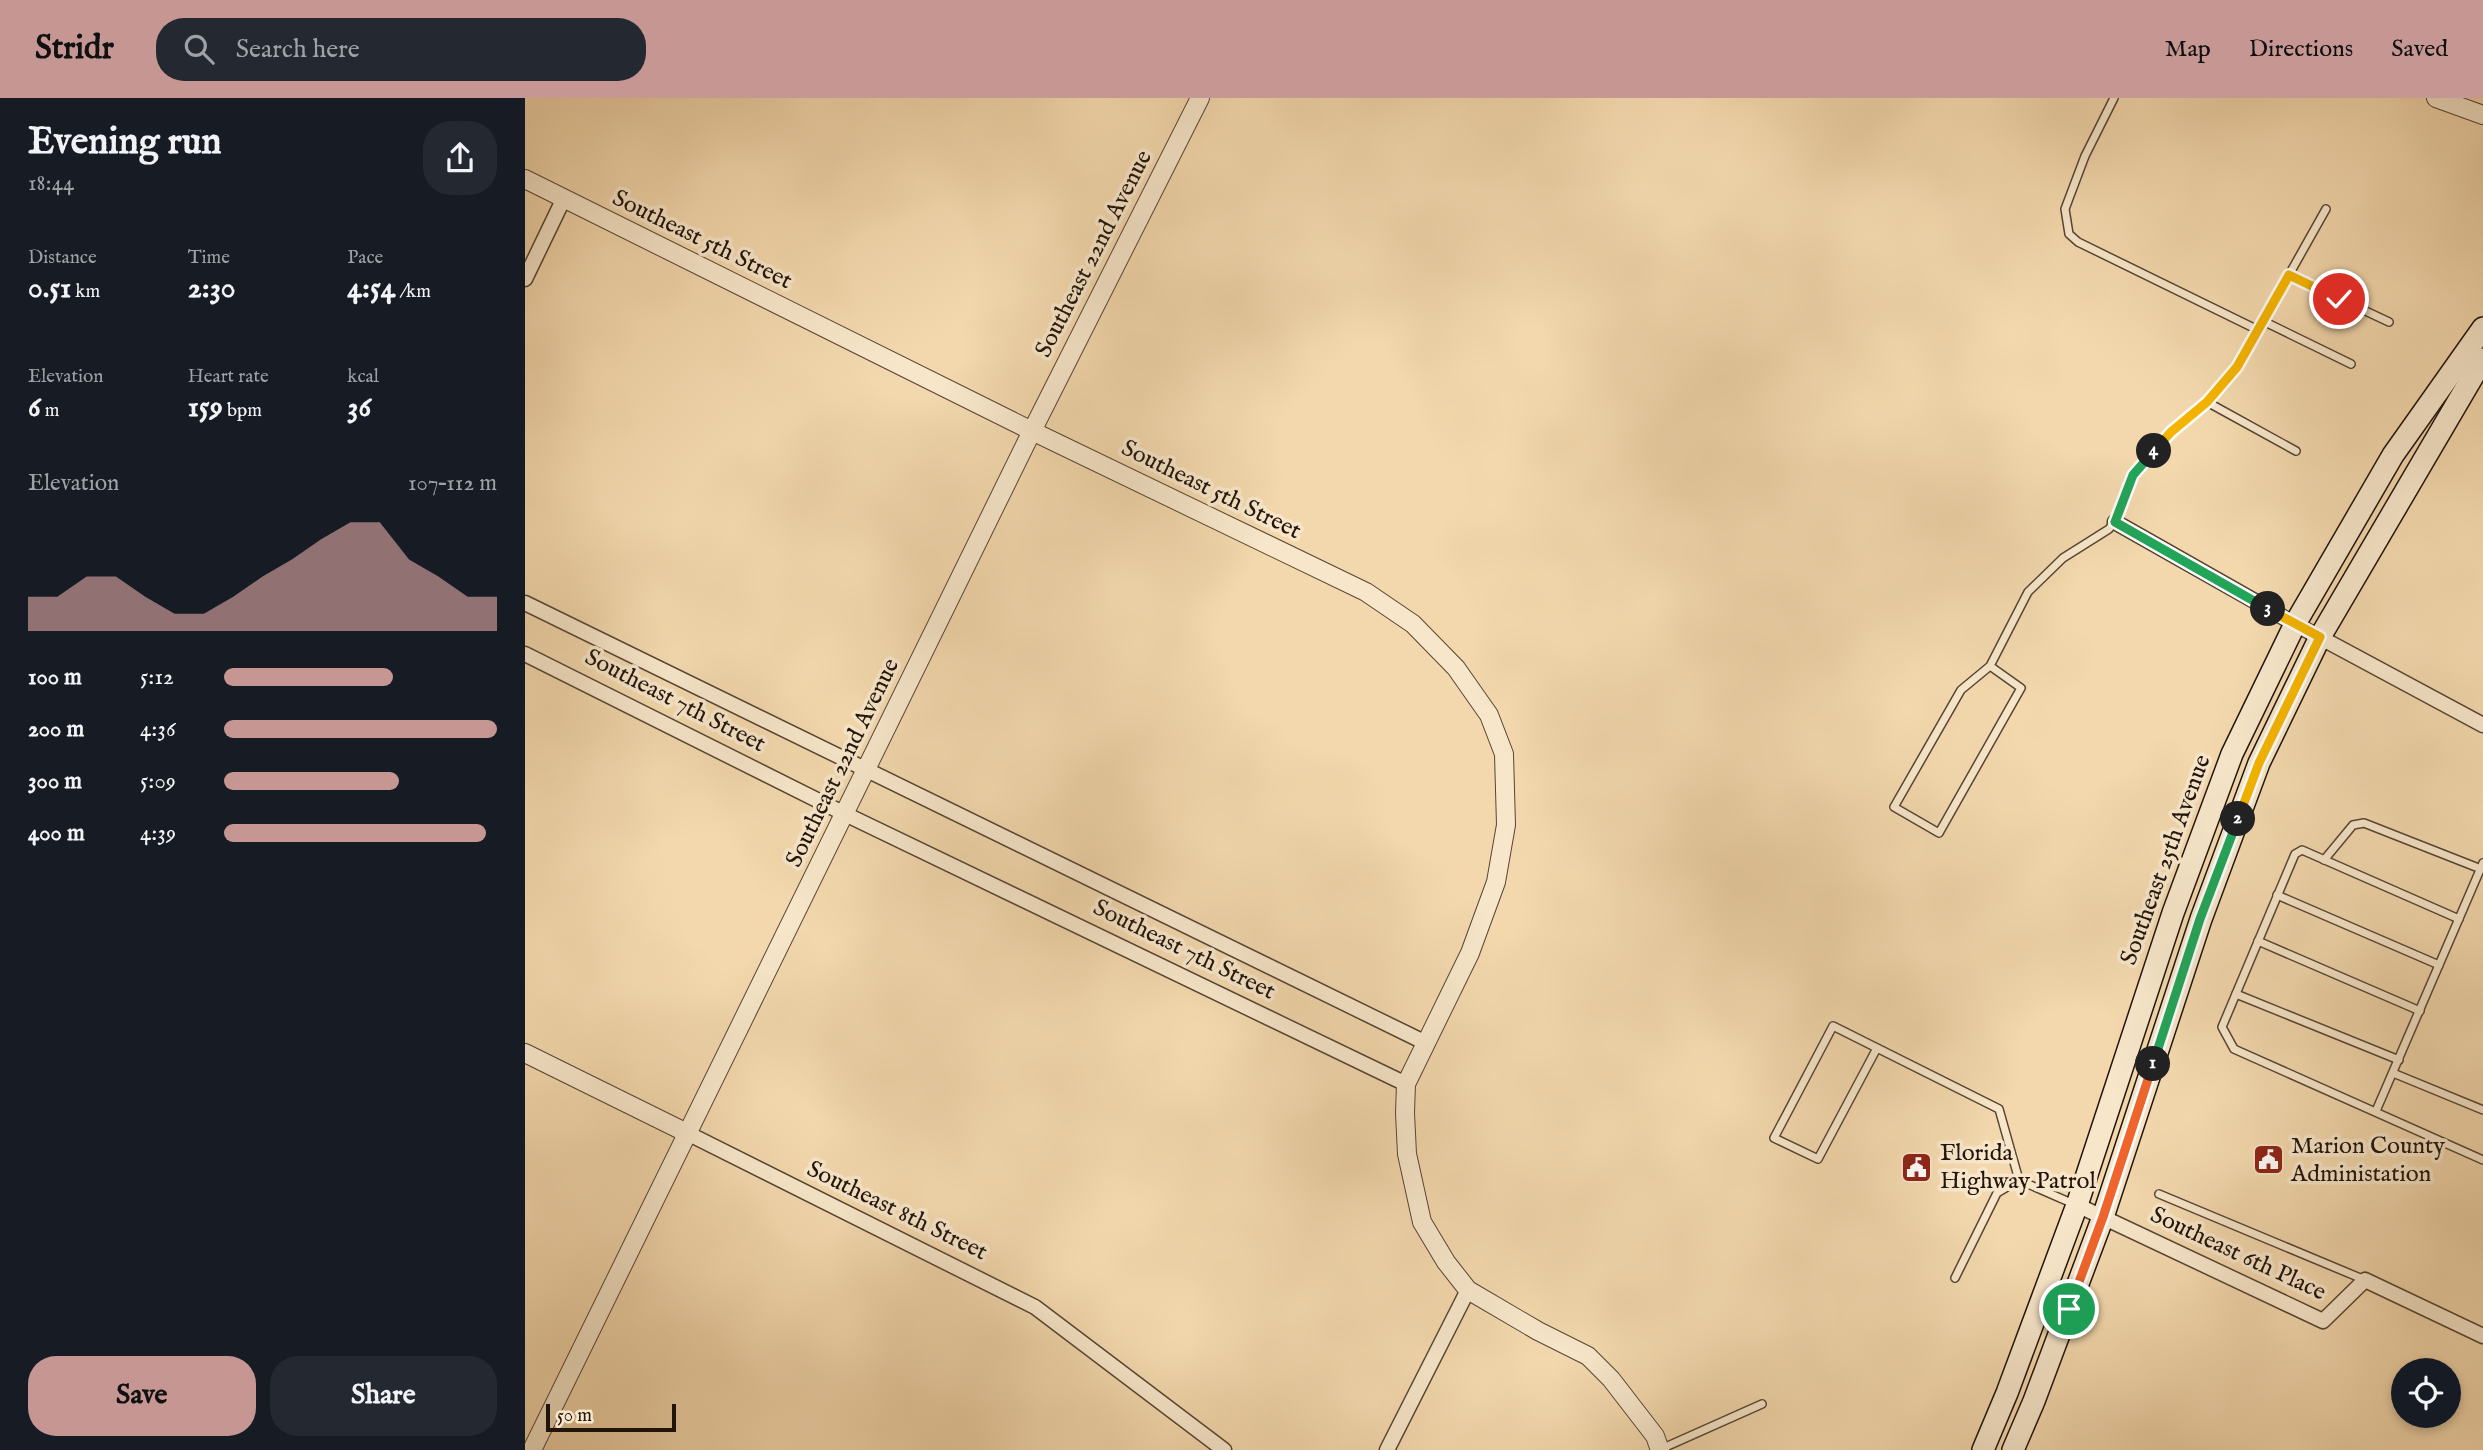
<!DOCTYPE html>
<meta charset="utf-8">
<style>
:root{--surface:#171b24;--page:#242831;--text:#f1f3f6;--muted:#9ea1a6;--accent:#c59692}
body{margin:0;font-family:"IM FELL English",serif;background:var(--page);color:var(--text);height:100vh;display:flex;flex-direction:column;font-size:26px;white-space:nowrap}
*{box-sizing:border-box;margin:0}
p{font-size:23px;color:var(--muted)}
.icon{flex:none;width:38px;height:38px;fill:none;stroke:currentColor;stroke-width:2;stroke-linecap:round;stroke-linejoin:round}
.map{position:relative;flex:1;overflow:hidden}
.details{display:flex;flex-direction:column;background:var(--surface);width:525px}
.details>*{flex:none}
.buttons{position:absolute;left:1866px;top:1260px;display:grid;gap:14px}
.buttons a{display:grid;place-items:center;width:70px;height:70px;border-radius:50%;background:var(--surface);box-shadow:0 4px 10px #0003;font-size:35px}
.scale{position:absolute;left:21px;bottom:18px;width:130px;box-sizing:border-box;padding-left:7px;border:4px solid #21140b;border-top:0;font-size:19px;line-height:24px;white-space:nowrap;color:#21140b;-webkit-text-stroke:5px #f7e6ca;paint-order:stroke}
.pin{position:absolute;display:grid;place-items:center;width:60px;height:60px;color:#fff;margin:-30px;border:4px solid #fff;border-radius:50%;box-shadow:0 2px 7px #0007}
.km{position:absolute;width:35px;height:35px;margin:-18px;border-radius:50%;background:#222;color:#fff;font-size:19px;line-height:35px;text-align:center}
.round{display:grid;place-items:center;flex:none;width:74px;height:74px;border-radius:28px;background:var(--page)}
.head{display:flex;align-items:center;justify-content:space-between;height:119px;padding:0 28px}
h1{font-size:38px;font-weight:800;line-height:52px}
.figures{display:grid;grid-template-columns:repeat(3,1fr);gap:10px;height:119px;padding:7px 28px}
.figures div{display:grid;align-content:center}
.figures b{font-size:30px;font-weight:800}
.figures small{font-size:19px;font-weight:400}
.figures p{font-size:19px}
.chart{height:196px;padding:14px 28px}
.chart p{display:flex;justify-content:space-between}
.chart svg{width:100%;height:126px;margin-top:7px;fill:var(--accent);opacity:.7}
.primary-button{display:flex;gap:14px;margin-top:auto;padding:14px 28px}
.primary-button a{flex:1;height:80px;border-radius:28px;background:var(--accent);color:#111;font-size:28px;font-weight:800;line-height:80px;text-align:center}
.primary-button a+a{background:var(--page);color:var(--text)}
ul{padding:0 28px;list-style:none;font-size:23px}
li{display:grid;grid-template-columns:112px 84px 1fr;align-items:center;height:52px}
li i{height:18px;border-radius:9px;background:var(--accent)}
header{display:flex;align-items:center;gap:42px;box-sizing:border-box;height:98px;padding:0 35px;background:var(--accent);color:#111}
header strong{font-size:33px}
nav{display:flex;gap:38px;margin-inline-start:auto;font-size:24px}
.search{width:490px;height:63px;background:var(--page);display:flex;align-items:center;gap:18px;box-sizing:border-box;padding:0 24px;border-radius:28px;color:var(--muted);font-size:26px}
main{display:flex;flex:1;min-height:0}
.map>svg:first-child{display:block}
</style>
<header>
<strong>Stridr</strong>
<div class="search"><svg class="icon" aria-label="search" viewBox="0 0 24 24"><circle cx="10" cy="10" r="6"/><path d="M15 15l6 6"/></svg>Search here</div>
<nav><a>Map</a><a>Directions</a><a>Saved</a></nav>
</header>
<main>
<section class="details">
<div class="head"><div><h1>Evening run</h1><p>18:44</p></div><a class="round"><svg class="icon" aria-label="share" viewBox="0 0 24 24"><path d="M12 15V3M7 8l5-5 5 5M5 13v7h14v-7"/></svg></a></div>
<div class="figures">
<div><p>Distance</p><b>0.51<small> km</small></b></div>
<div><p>Time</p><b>2:30</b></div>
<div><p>Pace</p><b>4:54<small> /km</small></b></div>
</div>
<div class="figures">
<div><p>Elevation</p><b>6<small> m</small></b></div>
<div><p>Heart rate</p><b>159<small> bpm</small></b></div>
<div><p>kcal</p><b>36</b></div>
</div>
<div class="chart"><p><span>Elevation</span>107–112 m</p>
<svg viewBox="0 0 160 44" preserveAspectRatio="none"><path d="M0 44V32L10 32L20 25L30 25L40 32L50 38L60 38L70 32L80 25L90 19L100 12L110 6L120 6L130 19L140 25L150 32L160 32V44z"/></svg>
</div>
<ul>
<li><b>100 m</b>5:12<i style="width:62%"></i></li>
<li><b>200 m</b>4:36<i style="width:100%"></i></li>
<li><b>300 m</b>5:09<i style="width:64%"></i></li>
<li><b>400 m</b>4:39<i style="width:96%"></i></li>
</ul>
<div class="primary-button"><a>Save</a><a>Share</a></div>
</section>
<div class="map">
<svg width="1958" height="1352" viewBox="0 0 1958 1352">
<rect width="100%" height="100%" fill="#f3d8ad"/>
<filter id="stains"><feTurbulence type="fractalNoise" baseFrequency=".00286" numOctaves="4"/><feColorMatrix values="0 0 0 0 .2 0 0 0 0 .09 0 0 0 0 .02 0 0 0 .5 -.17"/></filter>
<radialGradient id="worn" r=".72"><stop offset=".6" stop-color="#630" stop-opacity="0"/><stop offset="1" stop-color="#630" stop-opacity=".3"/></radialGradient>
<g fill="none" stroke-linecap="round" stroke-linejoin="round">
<defs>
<g id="service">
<path d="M 1764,177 L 1864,224"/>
<path d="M 1738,223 L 1826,266"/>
<path d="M 1733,232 L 1801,111"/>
<path d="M 1682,304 L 1771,353"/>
<path d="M 1465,568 L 1496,590 L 1414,735 L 1369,709 L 1436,592 L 1465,568 L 1503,494 L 1538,460 L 1584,431 C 1597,416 1598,395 1608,378 C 1623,351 1658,326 1680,306 C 1703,285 1718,258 1733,232 L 1553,144 L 1544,136 L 1540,111 L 1560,58 L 1589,0"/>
<path d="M 1799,762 L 1828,727 L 1839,725 L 1956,771"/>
<path d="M 1752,797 L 1914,867"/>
<path d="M 1934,821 L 1777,752 L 1770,756 L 1697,929 L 1709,951 L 1958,1062"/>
<path d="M 1733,843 L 1895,913"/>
<path d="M 1711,896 L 1874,962"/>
<path d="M 1352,950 L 1293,1061 L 1249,1040 L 1308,928 L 1474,1011 L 1494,1082 L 1551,1107"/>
<path d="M 1868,975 L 1958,1012"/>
<path d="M 1851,1013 L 1958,765"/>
<path d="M 1634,1096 L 1840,1182"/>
<path d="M 1430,1180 L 1472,1095 L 1494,1082"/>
<path d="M 1136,1351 L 1237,1306"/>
</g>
<g id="minor">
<path d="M 0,181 L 39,100"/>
<path d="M 1590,424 L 1770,526 L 1958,627"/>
<path d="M 0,505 L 901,945"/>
<path d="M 0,556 L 320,716 L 881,986"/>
<path d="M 162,1035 L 510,1209 L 699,1352"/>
<path d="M 1552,1107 L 1798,1223 L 1840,1182 L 1958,1238"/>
<path d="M 862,1352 L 943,1192"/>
</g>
<g id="tertiary">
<path d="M 1911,0 L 1958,17"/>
<path d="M 0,81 L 507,333 L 841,494 L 888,526 L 931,570 L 964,617 L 979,656 L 981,727 L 971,784 L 945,855 L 881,986 L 880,1015 L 882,1056 L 897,1124 L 921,1164 L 943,1192 L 1013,1233 L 1063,1258 L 1086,1281 L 1130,1338 L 1135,1352"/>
<path d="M 0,955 L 162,1035"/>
<path d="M 7,1352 L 507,333 L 675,0"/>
</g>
<g id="secondary">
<path d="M 1458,1352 L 1482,1295 L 1552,1107 L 1648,815 L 1707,656 L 1770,526 L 1868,357 L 1958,230"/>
<path d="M 1488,1352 L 1509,1303 L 1578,1119 L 1676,821 L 1734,665 L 1795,539 L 1958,261"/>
</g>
</defs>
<use href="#service" stroke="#564534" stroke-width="10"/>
<use href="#minor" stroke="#564534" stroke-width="17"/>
<use href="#tertiary" stroke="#564534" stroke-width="20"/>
<use href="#secondary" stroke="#21140b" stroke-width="24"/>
<use href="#service" stroke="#f7e6ca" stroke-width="7"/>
<use href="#minor" stroke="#f7e6ca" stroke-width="14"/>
<use href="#tertiary" stroke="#f7e6ca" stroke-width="18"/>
<use href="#secondary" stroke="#f7e6ca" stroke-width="21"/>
</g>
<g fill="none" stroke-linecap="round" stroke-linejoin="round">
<defs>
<path id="split-1" d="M 1544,1211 L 1578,1119 L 1628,966"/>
<path id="split-2" d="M 1628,966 L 1675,821 L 1713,721"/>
<path id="split-3" d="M 1713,721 L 1734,665 L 1795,539 L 1743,511"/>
<path id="split-4" d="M 1629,353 L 1608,377 L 1590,424 L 1743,511"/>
<path id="split-5" d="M 1629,353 L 1646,334 L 1682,304 L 1712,269 L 1764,177 L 1814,201"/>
</defs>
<use href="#split-1" stroke="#fff" stroke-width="14"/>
<use href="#split-2" stroke="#fff" stroke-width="14"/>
<use href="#split-3" stroke="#fff" stroke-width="14"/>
<use href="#split-4" stroke="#fff" stroke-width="14"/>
<use href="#split-5" stroke="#fff" stroke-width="14"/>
<use href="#split-1" stroke="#f0652b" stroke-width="9"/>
<use href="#split-2" stroke="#22a559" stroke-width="9"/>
<use href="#split-3" stroke="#f5b400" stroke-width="9"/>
<use href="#split-4" stroke="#22a559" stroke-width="9"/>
<use href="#split-5" stroke="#f5b400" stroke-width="9"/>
</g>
<defs>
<symbol id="civic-square" viewBox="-11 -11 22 22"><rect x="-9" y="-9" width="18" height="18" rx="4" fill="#8f2418" stroke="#f7e6ca"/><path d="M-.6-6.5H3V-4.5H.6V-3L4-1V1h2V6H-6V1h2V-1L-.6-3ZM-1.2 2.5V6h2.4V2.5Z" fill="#fff"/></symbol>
</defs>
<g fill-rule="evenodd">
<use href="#civic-square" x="1726" y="1044" width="35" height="35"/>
<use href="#civic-square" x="1374" y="1052" width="35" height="35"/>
</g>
<g text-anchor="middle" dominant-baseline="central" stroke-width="7" stroke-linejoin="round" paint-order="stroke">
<g font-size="24" fill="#21140b" stroke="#f7e6ca">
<text transform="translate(177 142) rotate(26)">Southeast 5th Street</text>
<text transform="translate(569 156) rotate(-63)">Southeast 22nd Avenue</text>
<text transform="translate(686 392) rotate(26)">Southeast 5th Street</text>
<text transform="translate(150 603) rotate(27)">Southeast 7th Street</text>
<text transform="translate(318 665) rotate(-64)">Southeast 22nd Avenue</text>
<text transform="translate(1641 762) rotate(-70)">Southeast 25th Avenue</text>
<text transform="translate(659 852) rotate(26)">Southeast 7th Street</text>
<text transform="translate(372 1113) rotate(26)">Southeast 8th Street</text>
<text transform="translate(1713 1156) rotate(25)">Southeast 6th Place</text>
</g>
<g font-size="24" fill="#21140b" stroke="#f7e6ca" text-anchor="start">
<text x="1766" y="1048">Marion County<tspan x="1766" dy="28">Administation</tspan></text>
<text x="1415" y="1055">Florida<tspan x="1415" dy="28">Highway Patrol</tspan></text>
</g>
</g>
<rect width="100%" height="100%" filter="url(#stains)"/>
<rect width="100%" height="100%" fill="url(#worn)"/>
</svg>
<div class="buttons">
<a><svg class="icon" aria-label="locate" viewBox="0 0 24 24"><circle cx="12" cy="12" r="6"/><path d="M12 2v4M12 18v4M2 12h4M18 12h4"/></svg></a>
</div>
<div class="scale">50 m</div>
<div class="pin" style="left:1544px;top:1211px;background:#1e9e55"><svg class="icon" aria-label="arrive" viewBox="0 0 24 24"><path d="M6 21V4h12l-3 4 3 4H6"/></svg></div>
<div class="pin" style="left:1814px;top:201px;background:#d93025"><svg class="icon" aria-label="check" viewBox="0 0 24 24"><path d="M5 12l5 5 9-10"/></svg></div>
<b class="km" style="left:1628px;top:966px">1</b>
<b class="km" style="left:1713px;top:721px">2</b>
<b class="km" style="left:1743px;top:511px">3</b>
<b class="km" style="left:1629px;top:353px">4</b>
</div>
</main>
